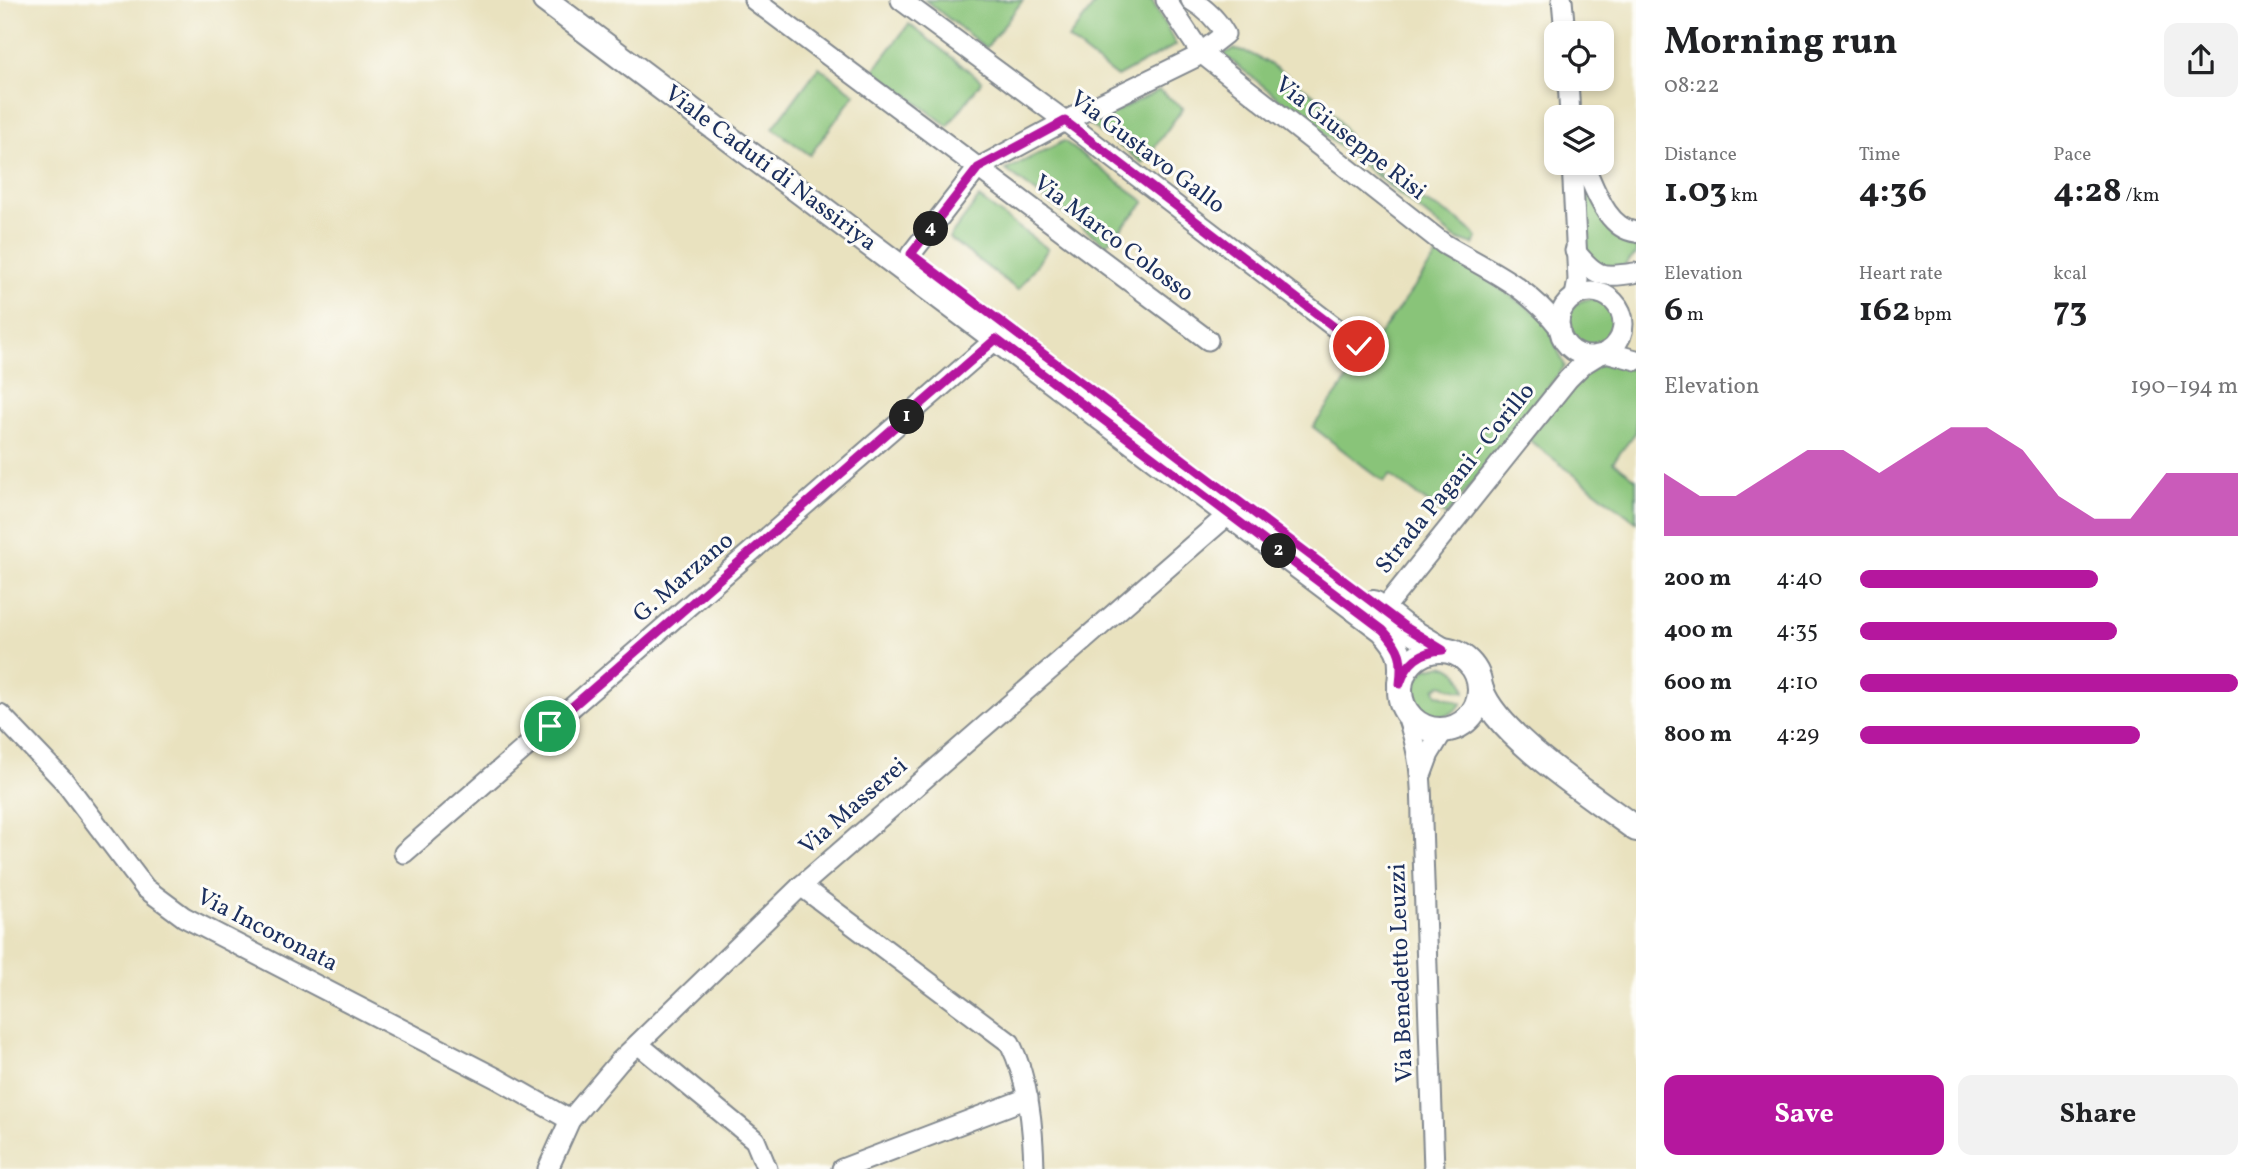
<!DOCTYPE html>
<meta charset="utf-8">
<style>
:root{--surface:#fff;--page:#f2f2f2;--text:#202124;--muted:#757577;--accent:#b5179e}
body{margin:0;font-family:Vollkorn,serif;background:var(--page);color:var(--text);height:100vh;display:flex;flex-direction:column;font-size:26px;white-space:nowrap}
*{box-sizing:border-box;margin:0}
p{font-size:23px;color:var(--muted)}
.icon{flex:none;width:38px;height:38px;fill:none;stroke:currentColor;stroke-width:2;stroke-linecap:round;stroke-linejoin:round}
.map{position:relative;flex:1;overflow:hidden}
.side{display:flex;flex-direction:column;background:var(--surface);width:630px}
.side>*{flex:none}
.controls{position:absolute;left:1544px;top:21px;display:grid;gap:14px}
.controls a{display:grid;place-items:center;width:70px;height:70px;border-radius:14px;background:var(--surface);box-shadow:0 4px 10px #0003;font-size:35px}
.pin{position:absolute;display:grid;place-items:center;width:60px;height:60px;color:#fff;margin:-30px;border:4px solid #fff;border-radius:50%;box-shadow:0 2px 7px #0007}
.km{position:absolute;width:35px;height:35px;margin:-18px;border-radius:50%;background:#222;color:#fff;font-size:19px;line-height:35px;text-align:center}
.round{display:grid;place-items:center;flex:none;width:74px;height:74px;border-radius:14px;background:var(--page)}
.head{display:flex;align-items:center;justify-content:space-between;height:119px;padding:0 28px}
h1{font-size:38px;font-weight:700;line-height:52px}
.metrics{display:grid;grid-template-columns:repeat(3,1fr);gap:10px;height:119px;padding:7px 28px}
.metrics div{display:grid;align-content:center}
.metrics b{font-size:35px;font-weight:700}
.metrics small{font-size:19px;font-weight:400}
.metrics p{font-size:19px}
.chart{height:196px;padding:14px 28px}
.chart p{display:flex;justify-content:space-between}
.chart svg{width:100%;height:126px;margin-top:7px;fill:var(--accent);opacity:.7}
.primary-button{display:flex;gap:14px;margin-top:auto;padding:14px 28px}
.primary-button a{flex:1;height:80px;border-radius:14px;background:var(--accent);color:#fff;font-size:28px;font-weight:700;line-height:80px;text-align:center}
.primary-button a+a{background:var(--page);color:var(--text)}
ul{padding:0 28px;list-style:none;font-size:23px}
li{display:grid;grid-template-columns:112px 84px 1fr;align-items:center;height:52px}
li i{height:18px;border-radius:9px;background:var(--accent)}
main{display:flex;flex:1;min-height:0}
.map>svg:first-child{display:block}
</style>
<main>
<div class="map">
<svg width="1636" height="1169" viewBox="0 0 1636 1169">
<rect width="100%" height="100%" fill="#fdfcf7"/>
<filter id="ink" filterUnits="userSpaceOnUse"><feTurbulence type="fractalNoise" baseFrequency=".0143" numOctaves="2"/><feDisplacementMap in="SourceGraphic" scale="14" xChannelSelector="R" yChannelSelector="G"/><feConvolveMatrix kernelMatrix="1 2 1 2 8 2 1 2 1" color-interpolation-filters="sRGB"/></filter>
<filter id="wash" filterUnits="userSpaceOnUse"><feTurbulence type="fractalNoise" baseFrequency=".00686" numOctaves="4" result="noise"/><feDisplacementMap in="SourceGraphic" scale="28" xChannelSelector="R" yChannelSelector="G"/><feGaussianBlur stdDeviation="1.57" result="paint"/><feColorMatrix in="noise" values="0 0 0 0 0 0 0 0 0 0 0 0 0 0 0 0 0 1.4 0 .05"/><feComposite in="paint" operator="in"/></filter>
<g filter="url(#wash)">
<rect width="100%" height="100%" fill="#e9e2bf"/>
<g fill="#89c479" stroke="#527a6c" stroke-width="2">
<path d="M 925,0 L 1023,0 L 986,48 Z"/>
<path d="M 1098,0 L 1152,0 L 1176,45 L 1117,77 L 1068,39 Z"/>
<path d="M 909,24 L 982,81 L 948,126 L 874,70 Z"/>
<path d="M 1235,49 C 1259,52 1323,98 1337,118 C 1354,142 1366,165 1391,184 C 1416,201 1461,214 1477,238 L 1473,245 L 1456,239 L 1223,54 Z"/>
<path d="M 819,67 L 855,94 L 810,155 L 773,128 Z"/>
<path d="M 1159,90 L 1183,108 L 1143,163 L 1090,125 Z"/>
<path d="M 1064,141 L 1145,202 L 1106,245 L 1006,170 Z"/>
<path d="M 1580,174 C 1592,195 1610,240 1636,242 L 1636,254 L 1624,266 L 1603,268 L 1584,253 Z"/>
<path d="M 979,198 L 1048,249 L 1018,290 L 949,238 Z"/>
<path d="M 1438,254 L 1477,273 L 1541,316 L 1547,324 L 1565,366 L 1446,516 L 1390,475 L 1384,482 L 1313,427 Z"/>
<circle cx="1591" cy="323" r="24"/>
<path d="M 1613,364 L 1636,371 L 1636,432 L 1613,462 L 1636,479 L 1636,522 L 1529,440 L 1579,375 L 1600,365 Z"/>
<path d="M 1443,665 C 1457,669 1464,678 1465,692 L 1441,685 L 1435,689 L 1437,694 L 1462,703 C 1445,728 1411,714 1414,684 L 1425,669 Z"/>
</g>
</g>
<g filter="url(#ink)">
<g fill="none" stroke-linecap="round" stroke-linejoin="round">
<defs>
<g id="minor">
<path d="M 754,0 L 1208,340"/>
<path d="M 901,0 L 1065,121 L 1362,348"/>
<path d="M 1166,0 L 1201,53 L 1444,244 C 1490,271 1525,284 1560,328"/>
<path d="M 1562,0 L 1565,33"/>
<path d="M 1568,79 L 1570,117"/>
<path d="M 1572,163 L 1578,280 L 1575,296"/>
<path d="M 1583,163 C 1594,186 1606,229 1636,232"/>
<path d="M 1575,251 C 1596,277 1601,278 1634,273"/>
<path d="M 911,254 L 978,168 L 1065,121 L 1194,58 L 1225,34 C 1217,19 1206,9 1191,0"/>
<circle cx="1591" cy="324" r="32"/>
<path d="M 1606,352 L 1636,360"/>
<path d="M 1383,610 L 1568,379 L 1582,365 L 1598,355"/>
<path d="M 1406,713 C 1420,752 1422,782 1422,823 L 1434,1169"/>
<path d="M 0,714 L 64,781 L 145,888 L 184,917 L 498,1079 L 570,1120"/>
<path d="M 1422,773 L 1429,754 L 1443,731"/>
<path d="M 404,853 L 996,339"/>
<path d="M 801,886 L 1010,1043 C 1029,1082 1033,1126 1034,1169"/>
<path d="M 638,1044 L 755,1140 L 767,1169"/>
<path d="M 548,1169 L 570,1120 L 619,1062 L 801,886 L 1229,514"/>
<path d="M 842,1169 L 1028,1098"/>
</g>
<g id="major">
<path d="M 545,0 L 1383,630 C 1401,649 1403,658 1400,684"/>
<path d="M 1374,603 L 1403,626 L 1443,650"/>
<circle cx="1440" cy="690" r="40"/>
<path d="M 1481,689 C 1495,734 1596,799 1636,829"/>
</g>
</defs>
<use href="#minor" stroke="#82888e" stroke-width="23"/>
<use href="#major" stroke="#82888e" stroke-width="28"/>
<use href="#minor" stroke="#fff" stroke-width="19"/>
<use href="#major" stroke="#fff" stroke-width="24"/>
</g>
</g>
<g fill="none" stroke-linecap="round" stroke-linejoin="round" filter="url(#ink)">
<defs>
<path id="route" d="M 550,726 L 996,339 L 1383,630 C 1401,649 1403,658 1400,684 C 1407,662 1420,651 1443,650 L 1404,626 L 911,254 L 978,168 L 1065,121 L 1359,346"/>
</defs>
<use href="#route" stroke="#fff" stroke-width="14"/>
<use href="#route" stroke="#b5179e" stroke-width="9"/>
</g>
<g text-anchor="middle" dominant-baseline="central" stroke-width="6" stroke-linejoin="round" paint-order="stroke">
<g font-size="24" fill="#1b2f5e" stroke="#fdfcf7">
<text transform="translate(1350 139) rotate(38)">Via Giuseppe Risi</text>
<text transform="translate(1147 153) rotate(37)">Via Gustavo Gallo</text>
<text transform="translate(770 169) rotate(37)">Viale Caduti di Nassiriya</text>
<text transform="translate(1113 239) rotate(37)">Via Marco Colosso</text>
<text transform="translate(1456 479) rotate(-51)">Strada Pagani - Corillo</text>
<text transform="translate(684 578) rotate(-41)">G. Marzano</text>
<text transform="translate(854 807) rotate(-41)">Via Masserei</text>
<text transform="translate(267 931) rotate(27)">Via Incoronata</text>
<text transform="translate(1402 973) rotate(-92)">Via Benedetto Leuzzi</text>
</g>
</g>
</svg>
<div class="controls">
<a><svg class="icon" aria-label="locate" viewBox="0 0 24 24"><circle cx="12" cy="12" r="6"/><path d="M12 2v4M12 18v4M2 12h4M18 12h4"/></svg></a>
<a><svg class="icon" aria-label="layers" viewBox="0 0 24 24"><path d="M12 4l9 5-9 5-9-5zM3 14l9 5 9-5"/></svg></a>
</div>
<div class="pin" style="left:550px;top:726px;background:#1e9e55"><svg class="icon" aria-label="arrive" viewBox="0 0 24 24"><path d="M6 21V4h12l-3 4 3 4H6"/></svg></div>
<div class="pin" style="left:1359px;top:346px;background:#d93025"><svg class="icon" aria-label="check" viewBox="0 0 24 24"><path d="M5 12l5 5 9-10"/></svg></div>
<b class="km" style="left:907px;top:417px">1</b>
<b class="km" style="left:1279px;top:551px">2</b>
<b class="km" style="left:931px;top:229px">4</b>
</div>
<section class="side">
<div class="head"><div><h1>Morning run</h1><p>08:22</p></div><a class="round"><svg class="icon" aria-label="share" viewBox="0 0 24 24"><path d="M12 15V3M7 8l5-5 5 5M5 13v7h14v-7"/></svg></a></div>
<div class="metrics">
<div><p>Distance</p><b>1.03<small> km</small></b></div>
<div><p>Time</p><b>4:36</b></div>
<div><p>Pace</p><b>4:28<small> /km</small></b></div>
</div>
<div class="metrics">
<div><p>Elevation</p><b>6<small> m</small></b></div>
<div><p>Heart rate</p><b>162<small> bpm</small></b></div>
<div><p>kcal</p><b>73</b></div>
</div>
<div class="chart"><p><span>Elevation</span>190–194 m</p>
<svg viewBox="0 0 160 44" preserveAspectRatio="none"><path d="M0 44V22L10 30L20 30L30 22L40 14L50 14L60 22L70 14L80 6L90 6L100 14L110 30L120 38L130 38L140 22L150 22L160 22V44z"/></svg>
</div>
<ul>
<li><b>200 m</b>4:40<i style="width:63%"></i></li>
<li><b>400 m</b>4:35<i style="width:68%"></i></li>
<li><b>600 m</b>4:10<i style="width:100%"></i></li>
<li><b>800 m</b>4:29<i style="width:74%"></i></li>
</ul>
<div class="primary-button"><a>Save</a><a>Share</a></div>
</section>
</main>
